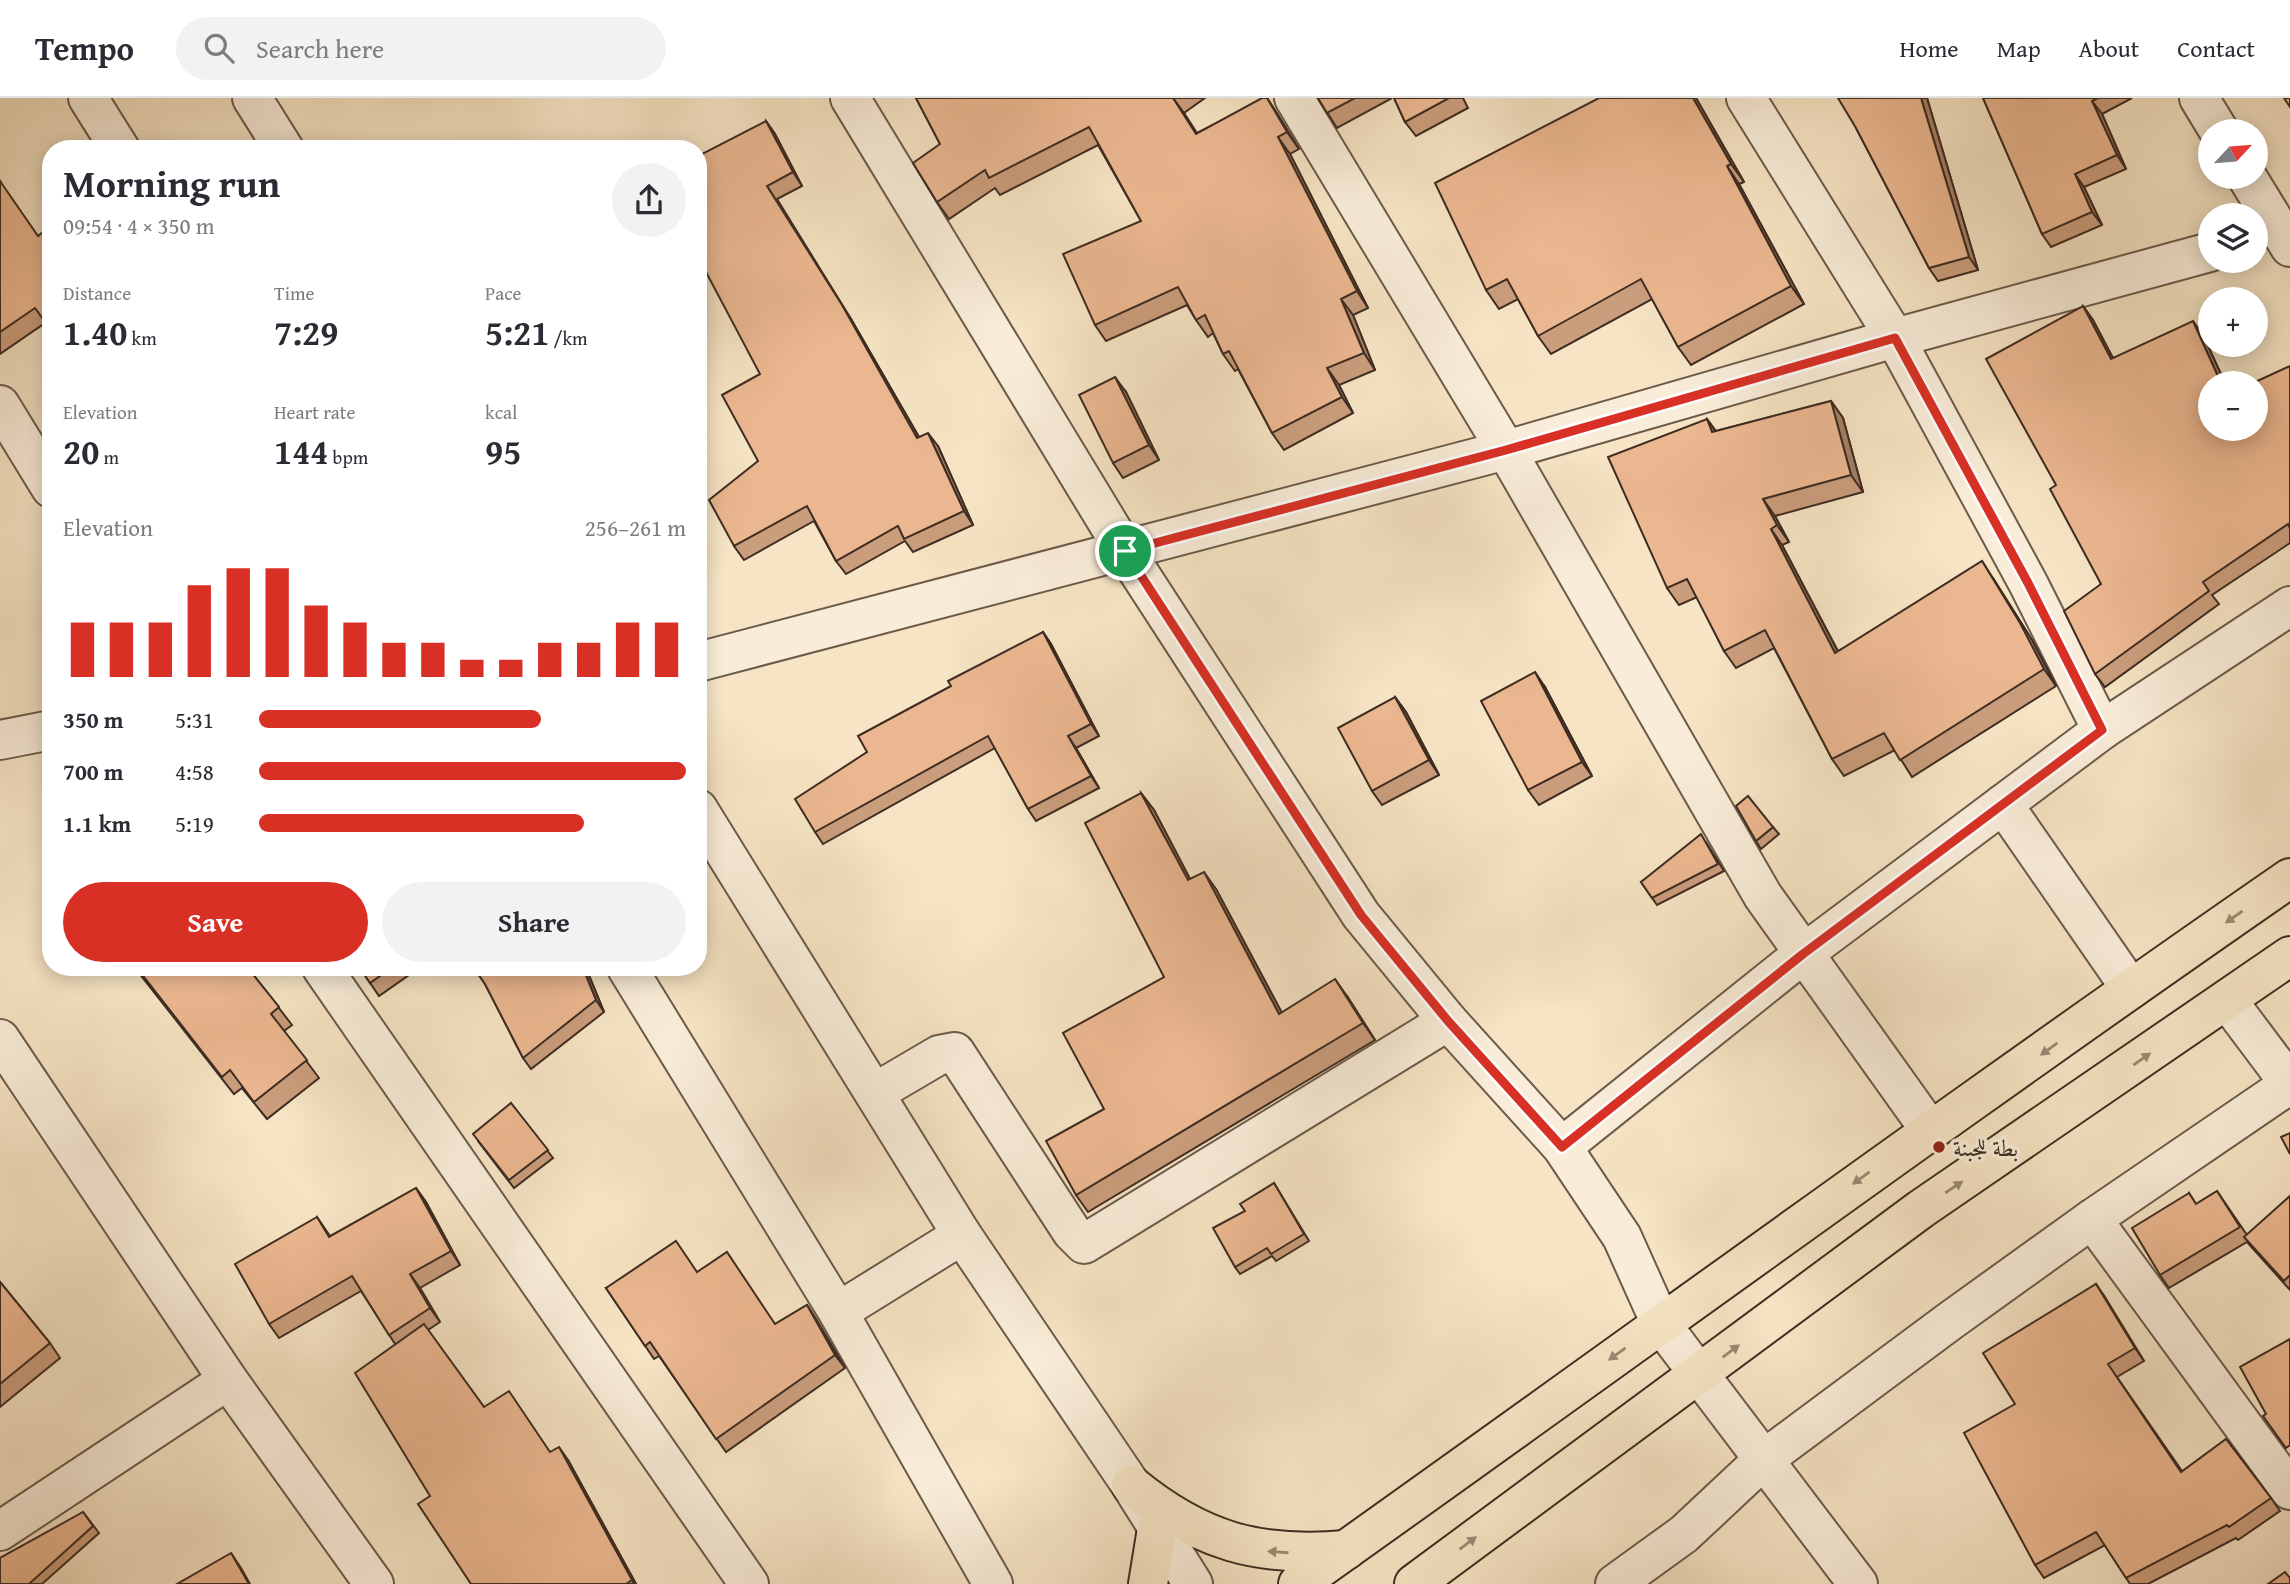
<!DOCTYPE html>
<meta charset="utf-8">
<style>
:root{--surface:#fff;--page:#f2f2f3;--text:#2b2b33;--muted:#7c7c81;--line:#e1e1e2;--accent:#d93025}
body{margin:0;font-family:"Gentium Book Plus",Amiri,serif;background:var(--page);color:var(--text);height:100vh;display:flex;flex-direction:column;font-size:26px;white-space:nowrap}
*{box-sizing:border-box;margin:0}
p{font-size:23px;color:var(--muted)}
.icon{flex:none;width:38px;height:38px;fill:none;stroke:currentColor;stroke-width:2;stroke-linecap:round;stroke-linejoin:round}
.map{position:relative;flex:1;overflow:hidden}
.side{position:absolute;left:42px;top:42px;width:665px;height:836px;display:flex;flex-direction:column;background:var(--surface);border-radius:28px;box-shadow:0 4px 18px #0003}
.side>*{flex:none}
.needle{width:46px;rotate:64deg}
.buttons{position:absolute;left:2198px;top:21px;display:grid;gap:14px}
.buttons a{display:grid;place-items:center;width:70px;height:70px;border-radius:50%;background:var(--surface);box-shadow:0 4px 18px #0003;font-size:35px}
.pin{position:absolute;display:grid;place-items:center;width:60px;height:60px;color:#fff;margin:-30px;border:4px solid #fff;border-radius:50%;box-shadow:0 2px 7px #0007}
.round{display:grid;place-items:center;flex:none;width:74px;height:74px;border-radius:37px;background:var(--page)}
.overview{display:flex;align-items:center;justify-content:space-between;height:119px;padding:0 21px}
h1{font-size:38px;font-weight:700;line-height:52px}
.figures{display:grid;grid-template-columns:repeat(3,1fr);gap:10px;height:119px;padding:7px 21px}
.figures div{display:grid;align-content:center}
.figures b{font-size:35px;font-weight:700}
.figures small{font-size:19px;font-weight:400}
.figures p{font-size:19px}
.chart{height:196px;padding:14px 21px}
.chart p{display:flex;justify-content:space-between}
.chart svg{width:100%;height:126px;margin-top:7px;stroke:var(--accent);stroke-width:6}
.primary-button{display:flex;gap:14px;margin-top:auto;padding:14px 21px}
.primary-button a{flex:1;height:80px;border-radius:42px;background:var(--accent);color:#fff;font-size:28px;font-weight:700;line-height:80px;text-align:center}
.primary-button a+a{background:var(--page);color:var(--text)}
ul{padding:0 21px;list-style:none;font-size:23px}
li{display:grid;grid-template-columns:112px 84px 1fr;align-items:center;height:52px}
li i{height:18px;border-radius:9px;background:var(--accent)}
header{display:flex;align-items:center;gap:42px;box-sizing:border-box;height:98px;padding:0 35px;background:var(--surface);border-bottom:2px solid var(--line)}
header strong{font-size:33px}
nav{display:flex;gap:38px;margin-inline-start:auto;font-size:24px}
.search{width:490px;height:63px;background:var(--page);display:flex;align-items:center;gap:18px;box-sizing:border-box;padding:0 24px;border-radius:38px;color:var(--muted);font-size:26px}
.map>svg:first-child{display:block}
</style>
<header>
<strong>Tempo</strong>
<div class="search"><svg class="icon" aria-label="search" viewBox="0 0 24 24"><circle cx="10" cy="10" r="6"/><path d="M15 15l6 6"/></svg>Search here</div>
<nav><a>Home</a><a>Map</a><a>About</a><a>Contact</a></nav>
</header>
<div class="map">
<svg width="2290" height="1486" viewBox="0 0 2290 1486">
<rect width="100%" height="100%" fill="#f6e4c4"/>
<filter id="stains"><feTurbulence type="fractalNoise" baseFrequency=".00286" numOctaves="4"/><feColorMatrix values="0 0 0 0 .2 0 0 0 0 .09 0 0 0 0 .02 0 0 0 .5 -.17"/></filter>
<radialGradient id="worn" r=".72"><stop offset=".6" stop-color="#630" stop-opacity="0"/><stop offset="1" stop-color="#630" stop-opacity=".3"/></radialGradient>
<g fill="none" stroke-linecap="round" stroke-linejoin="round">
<defs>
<g id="minor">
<path d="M 88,0 L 120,51"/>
<path d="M 252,0 L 284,51"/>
<path d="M 850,0 L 1125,453 L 1361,817 L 1448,923 L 1562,1049 L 1622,1139 L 1661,1226 L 1858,1486"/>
<path d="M 1294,0 L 1506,352 L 1763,798 L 1930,1032"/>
<path d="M 1746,0 L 1895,240 L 2028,485 L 2102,632"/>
<path d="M 2199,0 L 2219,33"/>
<path d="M 2247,79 L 2290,149"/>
<path d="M 0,307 L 51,390"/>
<path d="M 698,564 L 1506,352 L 1895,240 L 2210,154"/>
<path d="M 0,642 L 51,632"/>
<path d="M 2003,706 L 2131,891"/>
<path d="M 698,711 L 962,1137 L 1131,1387 L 1193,1486"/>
<path d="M 322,870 L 749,1486"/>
<path d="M 627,870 L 838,1214 L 993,1486"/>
<path d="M 2227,902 L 2290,986"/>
<path d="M 0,941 L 228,1282 L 374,1486"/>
<path d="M 876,994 L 939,957 L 955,954 L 1072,1134 L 1084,1146 L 1448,923"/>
<path d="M 1562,1049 L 1803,856 L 2102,632 L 2290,508"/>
<path d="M 2092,1121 L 2290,1392"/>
<path d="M 838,1214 L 962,1137"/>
<path d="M 0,1433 L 228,1282"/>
<path d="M 1615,1486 L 1684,1436 L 1763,1362 L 1950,1223 L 2092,1121 L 2290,986"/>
</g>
<g id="highway">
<path d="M 1131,1387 C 1199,1443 1259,1460 1346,1452"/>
<path d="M 1148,1486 L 1157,1431"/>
<path d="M 1298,1486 C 1629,1251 1956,1011 2290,780"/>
<path d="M 1414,1486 L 1921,1111 L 2290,858"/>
</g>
</defs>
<use href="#minor" stroke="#6c5a4a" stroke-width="42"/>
<use href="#highway" stroke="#3e2c22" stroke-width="42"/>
<use href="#minor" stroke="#f9edd9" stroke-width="38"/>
<use href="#highway" stroke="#f6e4c4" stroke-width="38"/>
</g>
<g fill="#ca9d7c" stroke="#3e2c22" stroke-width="2">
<path d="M 916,0 L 1205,0 L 1184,15 L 1197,35 L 1267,0 L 1299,51 L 1290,56 L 1368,210 L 1353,217 L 1375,272 L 1339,287 L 1353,315 L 1284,352 L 1272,335 L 1238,271 L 1235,273 L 1223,256 L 1213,235 L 1208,239 L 1196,222 L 1187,207 L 1106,243 L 1095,227 L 1141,123 L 1098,47 L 1000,97 L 995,90 L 949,121 L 937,104 L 940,46 Z"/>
<path d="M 1318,0 L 1392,0 L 1337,30 Z"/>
<path d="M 1394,0 L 1463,0 L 1468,10 L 1416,38 L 1405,24 Z"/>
<path d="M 1696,0 L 1744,84 L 1739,86 L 1804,206 L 1691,267 L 1678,249 L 1652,201 L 1551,256 L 1538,238 L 1518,201 L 1499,211 L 1486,192 Z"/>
<path d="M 1927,0 L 1978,172 L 1938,183 L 1929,170 L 1856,30 Z"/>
<path d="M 1983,0 L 2132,0 L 2102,16 L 2126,71 L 2084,89 L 2102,127 L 2051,149 L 2042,136 Z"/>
<path d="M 766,23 L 775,36 L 802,88 L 777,101 L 851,221 L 919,339 L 938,348 L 973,427 L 913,454 L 905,443 L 846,476 L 836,463 L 814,423 L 744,462 L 734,448 L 758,363 Z"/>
<path d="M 0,82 L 45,225 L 0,256 Z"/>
<path d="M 2083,208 L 2093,222 L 2113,260 L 2203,237 L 2225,285 L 2210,285 L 2210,331 L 2290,269 L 2290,445 L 2212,497 L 2219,506 L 2105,589 L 2095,576 L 2101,486 L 2056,387 Z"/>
<path d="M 1126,294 L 1159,362 L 1123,380 L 1113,365 Z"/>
<path d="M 1831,303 L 1843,320 L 1863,394 L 1775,418 L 1789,444 L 1782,447 L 1838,553 L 1993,480 L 2032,542 L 2056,588 L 1912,679 L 1895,652 L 1844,678 L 1832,661 L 1774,550 L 1736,570 L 1724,553 L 1697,499 L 1679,507 L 1667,490 L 1707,321 L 1716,333 Z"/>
<path d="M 1043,534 L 1051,546 L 1099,638 L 1076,650 L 1099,690 L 1036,723 L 1028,711 L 995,650 L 823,746 L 815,734 L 867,654 Z"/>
<path d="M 1545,589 L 1592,678 L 1539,707 L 1528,692 Z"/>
<path d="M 1395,599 L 1406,614 L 1439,677 L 1382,707 L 1372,693 Z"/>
<path d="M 1141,695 L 1154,712 L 1190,781 L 1216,791 L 1282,915 L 1347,898 L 1375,942 L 1088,1114 L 1076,1097 L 1104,1011 L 1164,879 Z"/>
<path d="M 1773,729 L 1779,736 L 1761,751 L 1756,743 Z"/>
<path d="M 1706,744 L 1724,773 L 1657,807 L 1641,784 Z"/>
<path d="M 135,870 L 248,870 L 292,927 L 284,933 L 319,980 L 267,1021 L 242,990 L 234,996 Z"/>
<path d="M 360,870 L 419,870 L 379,898 Z"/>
<path d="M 474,870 L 586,870 L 604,914 L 531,971 L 523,960 L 485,886 Z"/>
<path d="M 511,1005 L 553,1060 L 514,1090 L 478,1043 Z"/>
<path d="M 1274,1085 L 1309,1143 L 1276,1163 L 1272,1158 L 1240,1176 L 1235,1169 L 1245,1113 Z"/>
<path d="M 416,1090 L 426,1104 L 460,1167 L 420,1190 L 440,1224 L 428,1232 L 484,1309 L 550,1354 L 568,1362 L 636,1486 L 471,1486 L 430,1398 L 395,1246 L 361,1193 L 279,1240 L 269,1226 L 317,1119 L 330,1138 Z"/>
<path d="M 2217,1093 L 2247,1137 L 2290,1098 L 2290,1192 L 2247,1144 L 2169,1190 L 2160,1177 L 2189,1095 L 2196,1106 Z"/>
<path d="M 697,1174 L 775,1226 L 807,1207 L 816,1221 L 845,1270 L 726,1354 L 659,1258 L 654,1261 L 606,1190 Z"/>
<path d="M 0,1184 L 50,1245 L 60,1260 L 0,1309 Z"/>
<path d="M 2096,1186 L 2144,1263 L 2117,1279 L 2182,1373 L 2271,1400 L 2280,1413 L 2238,1442 L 2236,1440 L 2148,1486 L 2130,1486 L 2105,1447 L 2044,1480 L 2035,1467 L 2015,1306 Z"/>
<path d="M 83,1414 L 99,1435 L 42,1486 L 0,1486 Z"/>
</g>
<g fill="#a48065" stroke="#3e2c22" stroke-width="2">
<path d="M 1173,0 L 1184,15 L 1207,53 L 1196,36 Z"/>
<path d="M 1267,0 L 1277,15 L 1299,51 L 1287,34 Z"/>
<path d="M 1693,0 L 1696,0 L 1744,84 L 1731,66 Z"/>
<path d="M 1921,0 L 1927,0 L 1978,172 L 1969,159 Z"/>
<path d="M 2092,3 L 2102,16 L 2126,71 L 2117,57 Z"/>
<path d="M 766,23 L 775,36 L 802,88 L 793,74 Z"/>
<path d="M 1278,39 L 1290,56 L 1368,210 L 1357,193 Z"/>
<path d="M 1727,68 L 1739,86 L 1804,206 L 1791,188 Z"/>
<path d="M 2075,76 L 2084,89 L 2102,127 L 2092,114 Z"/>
<path d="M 767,88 L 851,221 L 927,353 L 917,340 Z"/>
<path d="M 1341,201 L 1353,217 L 1375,272 L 1364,255 Z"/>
<path d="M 2083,208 L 2093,222 L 2120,274 L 2111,261 Z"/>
<path d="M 2193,223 L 2203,237 L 2225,285 L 2221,285 Z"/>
<path d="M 1327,270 L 1339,287 L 1353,315 L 1342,299 Z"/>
<path d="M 1115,279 L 1126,294 L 1159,362 L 1149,347 Z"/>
<path d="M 1831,303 L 1843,320 L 1863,394 L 1851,377 Z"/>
<path d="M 1707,321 L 1719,338 L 1712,334 Z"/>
<path d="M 928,335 L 938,348 L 973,427 L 964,413 Z"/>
<path d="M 1763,401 L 1775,418 L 1789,444 L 1777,427 Z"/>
<path d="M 1771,431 L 1782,447 L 1847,571 L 1835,555 Z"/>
<path d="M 1982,463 L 2032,542 L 2056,588 L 2044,571 Z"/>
<path d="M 1043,534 L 1051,546 L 1099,638 L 1091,626 Z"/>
<path d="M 1535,574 L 1545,589 L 1592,678 L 1582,664 Z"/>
<path d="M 1395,599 L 1406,614 L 1439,677 L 1429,662 Z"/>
<path d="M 1068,638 L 1076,650 L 1099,690 L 1091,678 Z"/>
<path d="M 1141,695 L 1154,712 L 1200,800 L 1188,782 Z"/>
<path d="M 1204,774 L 1216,791 L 1292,934 L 1279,916 Z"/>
<path d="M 583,870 L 586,870 L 604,914 L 596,902 Z"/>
<path d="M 1335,881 L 1347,898 L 1375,942 L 1363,925 Z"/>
<path d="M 416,1090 L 426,1104 L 460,1167 L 451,1153 Z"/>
<path d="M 410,1176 L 420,1190 L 440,1224 L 430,1210 Z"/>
<path d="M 2096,1186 L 2105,1199 L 2144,1263 L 2135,1250 Z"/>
<path d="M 807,1207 L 816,1221 L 845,1270 L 835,1257 Z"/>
<path d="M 559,1349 L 568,1362 L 636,1486 L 634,1486 L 632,1482 Z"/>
<path d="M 231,1455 L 241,1470 L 250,1486 L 249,1486 Z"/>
</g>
<g fill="#ebb790" stroke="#3e2c22" stroke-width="2">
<path d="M 916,0 L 1173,0 L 1196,36 L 1262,0 L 1267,0 L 1287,34 L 1278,39 L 1357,193 L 1341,201 L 1364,255 L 1327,270 L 1342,299 L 1272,335 L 1229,253 L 1223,256 L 1205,217 L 1196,222 L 1178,189 L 1095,227 L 1063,156 L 1141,123 L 1089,29 L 989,80 L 985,72 L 937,104 L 913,65 L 940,46 Z"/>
<path d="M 1318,0 L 1355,0 L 1327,15 Z"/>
<path d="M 1394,0 L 1449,0 L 1405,24 Z"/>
<path d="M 1599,0 L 1693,0 L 1731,66 L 1727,68 L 1791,188 L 1678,249 L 1641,181 L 1538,238 L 1507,181 L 1486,192 L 1435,85 Z"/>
<path d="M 1838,0 L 1921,0 L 1969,159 L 1929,170 L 1856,30 Z"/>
<path d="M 1983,0 L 2098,0 L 2092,3 L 2117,57 L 2075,76 L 2092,114 L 2042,136 Z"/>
<path d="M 2284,0 L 2290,0 L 2290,9 Z"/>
<path d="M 766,23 L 793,74 L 767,88 L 842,207 L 917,340 L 928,335 L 964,413 L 904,441 L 898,428 L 836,463 L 807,408 L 734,448 L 709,402 L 758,363 L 722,297 L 760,276 L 698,159 L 698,58 Z"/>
<path d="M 0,83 L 38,138 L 43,134 L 51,145 L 51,232 L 35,210 L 0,234 Z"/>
<path d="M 2083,208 L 2111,261 L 2193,223 L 2221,285 L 2210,285 L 2210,331 L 2256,331 L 2256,285 L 2253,285 L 2290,268 L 2290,431 L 2288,426 L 2203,484 L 2209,493 L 2095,576 L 2064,513 L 2101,486 L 2050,391 L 2056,387 L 1986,261 Z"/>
<path d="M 1115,279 L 1149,347 L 1113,365 L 1079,297 Z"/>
<path d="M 1831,303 L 1851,377 L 1763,401 L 1777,427 L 1771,431 L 1835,555 L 1982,463 L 2020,525 L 2044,571 L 1900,662 L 1884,635 L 1832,661 L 1765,532 L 1724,553 L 1687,481 L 1667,490 L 1608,359 L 1707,321 L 1712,334 Z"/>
<path d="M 1043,534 L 1091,626 L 1068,638 L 1091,678 L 1028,711 L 988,638 L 815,734 L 795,701 L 867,654 L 858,638 L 951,588 L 948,583 Z"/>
<path d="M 1535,574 L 1582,664 L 1528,692 L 1481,603 Z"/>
<path d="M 1395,599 L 1429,662 L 1372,693 L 1338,630 Z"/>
<path d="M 1141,695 L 1188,782 L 1204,774 L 1279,916 L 1335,881 L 1363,925 L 1076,1097 L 1046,1043 L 1104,1011 L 1063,935 L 1164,879 L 1085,725 Z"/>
<path d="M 1748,698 L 1773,729 L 1756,743 L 1736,708 Z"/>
<path d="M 1701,736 L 1718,766 L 1652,800 L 1641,784 Z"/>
<path d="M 137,870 L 248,870 L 279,909 L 271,916 L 307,962 L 254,1004 L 230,972 L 222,979 Z"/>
<path d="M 360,870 L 391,870 L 370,885 Z"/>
<path d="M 474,870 L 583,870 L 596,902 L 523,960 L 485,886 Z"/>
<path d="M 511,1005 L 548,1052 L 509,1082 L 473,1036 Z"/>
<path d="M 2290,1035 L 2290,1056 L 2281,1039 Z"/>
<path d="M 1274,1085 L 1304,1136 L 1271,1156 L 1267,1150 L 1235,1169 L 1213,1130 L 1245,1113 L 1240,1106 Z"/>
<path d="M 416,1090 L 451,1153 L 410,1176 L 430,1210 L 389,1237 L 352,1178 L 269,1226 L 235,1166 L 317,1119 L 329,1139 Z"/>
<path d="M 2217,1093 L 2240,1129 L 2160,1177 L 2132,1130 L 2189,1095 L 2196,1106 Z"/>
<path d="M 2290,1098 L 2290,1177 L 2284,1183 L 2244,1139 Z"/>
<path d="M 676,1143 L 697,1174 L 727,1154 L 775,1226 L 807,1207 L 835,1257 L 716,1341 L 650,1244 L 645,1248 L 606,1190 Z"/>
<path d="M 0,1184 L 50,1245 L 0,1286 Z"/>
<path d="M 2096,1186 L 2135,1250 L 2108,1266 L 2181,1374 L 2226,1341 L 2271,1400 L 2229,1429 L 2227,1427 L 2126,1480 L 2096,1434 L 2035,1467 L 1964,1335 L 2015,1306 L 1983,1255 Z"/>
<path d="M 424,1226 L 484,1309 L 509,1293 L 550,1354 L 559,1349 L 632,1482 L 626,1486 L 471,1486 L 418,1406 L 430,1398 L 355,1275 Z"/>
<path d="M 2290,1241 L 2290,1347 L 2286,1350 L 2263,1318 L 2266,1316 L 2240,1269 Z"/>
<path d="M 83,1414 L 93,1428 L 29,1486 L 0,1486 L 0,1460 Z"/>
<path d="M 231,1455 L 249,1486 L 177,1486 Z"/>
<path d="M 2285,1474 L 2290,1480 L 2290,1486 L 2268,1486 Z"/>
</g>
<defs><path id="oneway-solid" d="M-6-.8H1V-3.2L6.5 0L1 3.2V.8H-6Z" transform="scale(1.75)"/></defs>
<g fill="#9a8873">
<use href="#oneway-solid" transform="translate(2234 819) rotate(145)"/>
<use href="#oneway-solid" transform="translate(2049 951) rotate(144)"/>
<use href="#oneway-solid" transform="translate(2142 961) rotate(-35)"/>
<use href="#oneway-solid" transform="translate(1861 1080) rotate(144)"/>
<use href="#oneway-solid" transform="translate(1954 1089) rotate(-34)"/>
<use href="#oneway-solid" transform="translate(1731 1253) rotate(-37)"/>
<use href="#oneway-solid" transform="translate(1617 1256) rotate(144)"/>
<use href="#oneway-solid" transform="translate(1468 1445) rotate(-37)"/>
<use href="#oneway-solid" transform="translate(1278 1454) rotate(-176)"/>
</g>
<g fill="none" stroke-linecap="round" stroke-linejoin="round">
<defs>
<path id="route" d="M 1895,240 L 2028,485 L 2102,632 L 1803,856 L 1562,1049 L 1448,923 L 1361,817 L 1125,453 L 1506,352 Z"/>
</defs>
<use href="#route" stroke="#fff" stroke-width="14"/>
<use href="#route" stroke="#d93025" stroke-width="9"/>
</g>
<circle fill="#8f2418" stroke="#f9edd9" stroke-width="2.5" cx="1939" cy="1049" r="7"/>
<g text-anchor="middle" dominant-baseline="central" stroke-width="7" stroke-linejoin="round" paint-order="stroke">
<g font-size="23" fill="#3e2c22" stroke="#f9edd9" text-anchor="start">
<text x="1953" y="1049">بطة للجبنة</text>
</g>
</g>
<rect width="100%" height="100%" filter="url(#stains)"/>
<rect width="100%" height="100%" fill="url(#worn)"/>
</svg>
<div class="buttons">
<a><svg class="needle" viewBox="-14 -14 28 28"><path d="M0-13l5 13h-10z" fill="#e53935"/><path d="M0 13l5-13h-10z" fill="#7c7c81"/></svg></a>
<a><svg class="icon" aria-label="layers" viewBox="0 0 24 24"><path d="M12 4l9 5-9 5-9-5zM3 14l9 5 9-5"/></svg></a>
<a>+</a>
<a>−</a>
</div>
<div class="pin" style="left:1125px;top:453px;background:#1e9e55"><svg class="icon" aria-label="arrive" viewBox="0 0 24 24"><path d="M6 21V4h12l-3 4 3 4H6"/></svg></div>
<section class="side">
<div class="overview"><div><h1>Morning run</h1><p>09:54 · 4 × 350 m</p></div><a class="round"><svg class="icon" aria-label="share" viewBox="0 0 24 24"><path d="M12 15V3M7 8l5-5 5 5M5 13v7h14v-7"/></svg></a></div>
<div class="figures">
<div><p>Distance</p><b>1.40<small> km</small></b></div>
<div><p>Time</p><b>7:29</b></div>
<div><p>Pace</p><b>5:21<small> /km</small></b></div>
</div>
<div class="figures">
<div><p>Elevation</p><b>20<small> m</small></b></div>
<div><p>Heart rate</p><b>144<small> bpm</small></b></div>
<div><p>kcal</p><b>95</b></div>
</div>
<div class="chart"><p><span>Elevation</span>256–261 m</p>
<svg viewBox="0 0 160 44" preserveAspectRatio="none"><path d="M5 44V25M15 44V25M25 44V25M35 44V12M45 44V6M55 44V6M65 44V19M75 44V25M85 44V32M95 44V32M105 44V38M115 44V38M125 44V32M135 44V32M145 44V25M155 44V25"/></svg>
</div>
<ul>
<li><b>350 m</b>5:31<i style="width:66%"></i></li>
<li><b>700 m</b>4:58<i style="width:100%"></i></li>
<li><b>1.1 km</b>5:19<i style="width:76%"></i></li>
</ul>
<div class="primary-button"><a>Save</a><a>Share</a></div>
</section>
</div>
